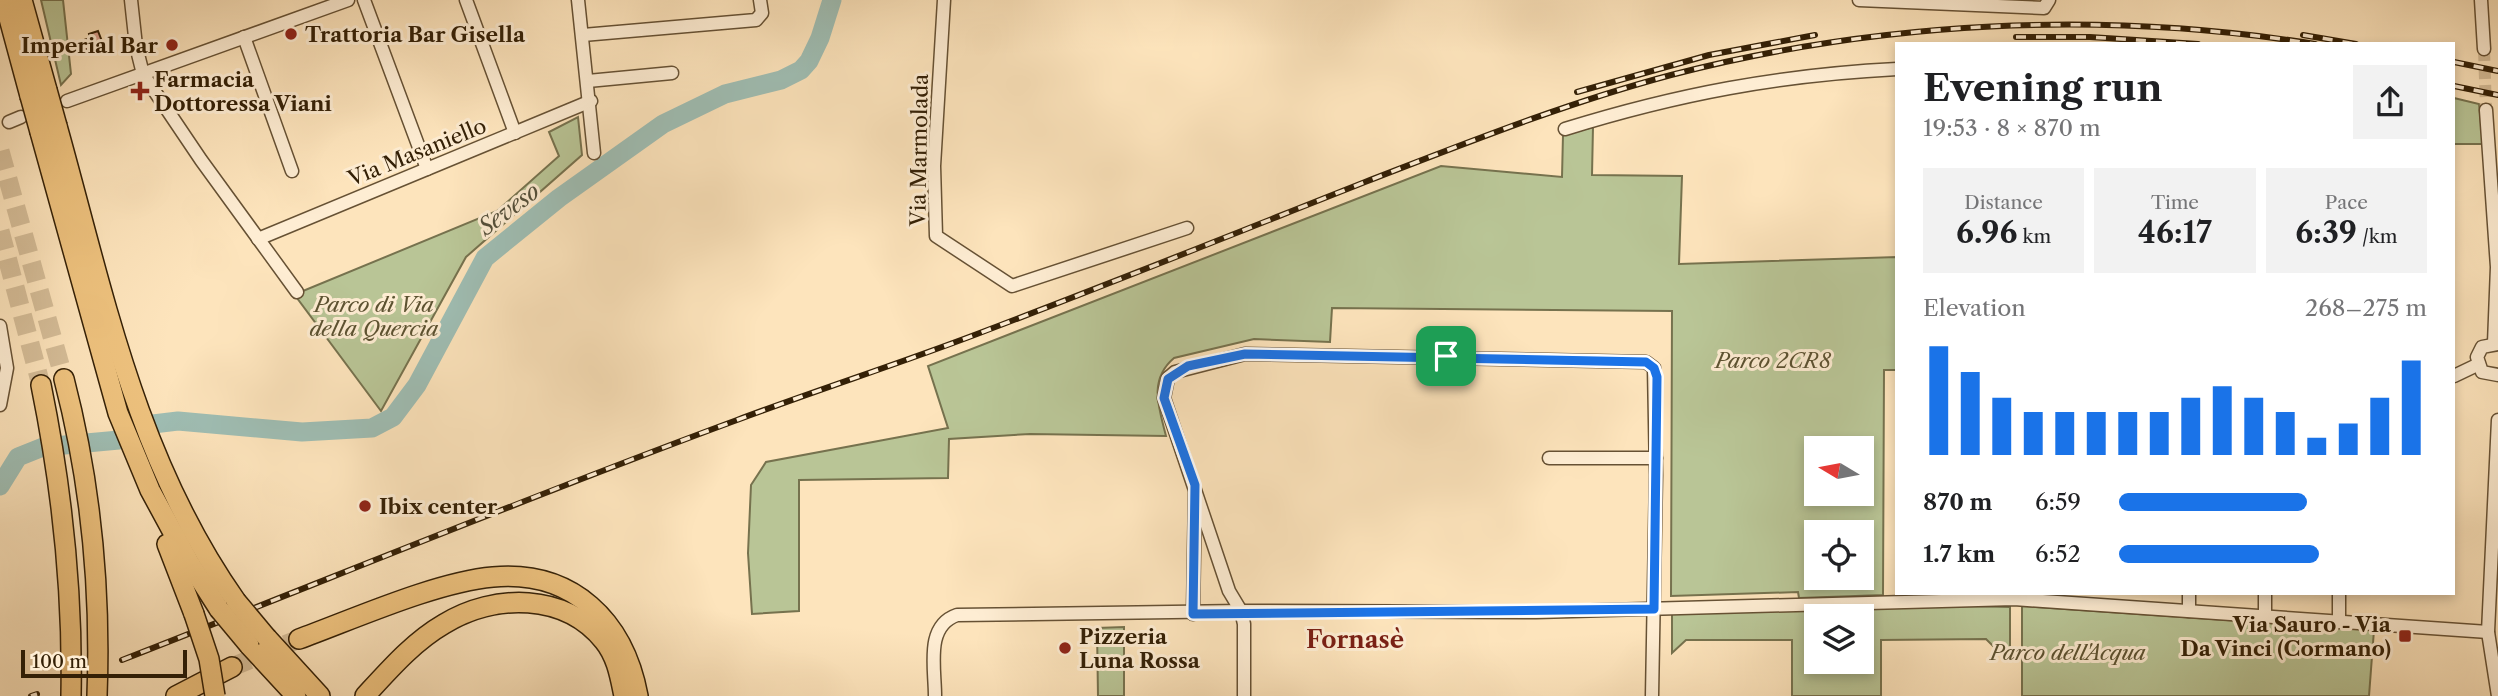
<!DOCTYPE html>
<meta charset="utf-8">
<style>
:root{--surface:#fff;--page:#f2f2f2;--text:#202124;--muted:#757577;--accent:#1a73e8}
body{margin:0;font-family:"Libre Caslon Text",serif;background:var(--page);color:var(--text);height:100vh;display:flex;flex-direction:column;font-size:26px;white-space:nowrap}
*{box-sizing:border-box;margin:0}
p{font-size:23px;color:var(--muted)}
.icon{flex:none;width:38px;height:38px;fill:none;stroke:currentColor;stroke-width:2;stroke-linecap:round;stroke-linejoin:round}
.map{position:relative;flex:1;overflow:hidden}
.drawer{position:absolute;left:1895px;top:42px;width:560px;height:553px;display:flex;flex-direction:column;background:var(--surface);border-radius:0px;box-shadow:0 4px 10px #0003}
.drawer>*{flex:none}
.needle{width:46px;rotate:280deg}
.tools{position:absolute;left:1804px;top:436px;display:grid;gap:14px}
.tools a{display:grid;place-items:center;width:70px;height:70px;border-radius:0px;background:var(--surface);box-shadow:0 4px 10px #0003;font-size:35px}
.scale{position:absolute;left:21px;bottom:18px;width:166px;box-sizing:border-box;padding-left:7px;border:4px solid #342006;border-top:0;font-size:19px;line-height:24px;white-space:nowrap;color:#342006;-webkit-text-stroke:5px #feedd3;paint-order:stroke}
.pin{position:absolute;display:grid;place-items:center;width:60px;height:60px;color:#fff;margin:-30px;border-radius:14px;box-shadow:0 4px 10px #0006}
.round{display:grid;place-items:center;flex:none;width:74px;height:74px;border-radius:0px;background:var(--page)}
.head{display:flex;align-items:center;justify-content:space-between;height:119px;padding:0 28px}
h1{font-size:38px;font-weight:700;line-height:52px}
.figures{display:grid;grid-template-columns:repeat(3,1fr);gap:10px;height:119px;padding:7px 28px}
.figures div{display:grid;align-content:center;border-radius:0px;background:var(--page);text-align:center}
.figures b{font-size:30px;font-weight:700}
.figures small{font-size:19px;font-weight:400}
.figures p{font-size:19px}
.chart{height:196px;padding:14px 28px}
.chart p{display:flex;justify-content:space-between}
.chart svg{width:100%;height:126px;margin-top:7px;stroke:var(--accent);stroke-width:6}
ul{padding:0 28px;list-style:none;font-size:23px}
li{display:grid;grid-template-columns:112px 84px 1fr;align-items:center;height:52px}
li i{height:18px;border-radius:9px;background:var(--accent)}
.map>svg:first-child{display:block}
</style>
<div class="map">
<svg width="2498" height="696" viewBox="0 0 2498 696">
<rect width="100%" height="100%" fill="#fde4bc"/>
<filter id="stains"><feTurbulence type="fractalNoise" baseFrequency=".00286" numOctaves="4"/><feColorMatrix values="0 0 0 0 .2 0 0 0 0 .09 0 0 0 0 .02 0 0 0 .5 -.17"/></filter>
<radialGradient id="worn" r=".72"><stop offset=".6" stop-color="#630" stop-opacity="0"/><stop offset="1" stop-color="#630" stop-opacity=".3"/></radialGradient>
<g fill="#b9c596" stroke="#76724e" stroke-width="2" fill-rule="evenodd">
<path d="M 41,0 L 63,0 L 71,74 L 61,85 Z"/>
<path d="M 2454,98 L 2479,104 L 2483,144 L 2454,144 Z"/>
<path d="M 578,117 L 582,155 L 466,257 L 381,411 L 297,298 L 298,293 L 497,211 L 559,156 L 549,132 Z"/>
<path d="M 1593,127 L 1592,175 L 1682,176 L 1679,264 L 1897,257 L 1897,370 L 1884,370 L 1883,595 L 1799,598 L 1798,592 L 1671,596 L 1672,311 L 1332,308 L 1330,342 L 1254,339 L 1174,358 C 1148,380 1159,408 1166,436 L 1030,434 L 949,439 L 948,478 L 799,480 L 799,611 L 752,614 L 748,553 L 751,485 L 766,462 L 948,428 L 928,366 L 1441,166 L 1562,177 L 1563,135 ZM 1816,448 L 1862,448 L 1862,494 L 1816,494 ZM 1816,532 L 1862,532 L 1862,578 L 1816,578 Z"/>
<path d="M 1966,606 L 2010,607 L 2010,655 L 2003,656 L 1986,639 L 1881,640 L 1881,696 L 1792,696 L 1792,640 L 1686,640 L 1672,653 L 1672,613 ZM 1816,616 L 1862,616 L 1862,662 L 1816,662 Z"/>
<path d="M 2022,606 L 2374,630 L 2369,696 L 2022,696 Z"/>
<path d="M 1124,627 L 1124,696 L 1098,696 L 1097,628 Z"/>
</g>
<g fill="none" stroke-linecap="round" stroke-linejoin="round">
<path stroke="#9fbeb4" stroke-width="19" d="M 0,486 L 18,457 L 43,447 L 119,440 L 139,436 L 153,424 L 178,421 L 302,432 L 372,428 L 393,417 L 417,385 L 485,258 L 559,198 L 663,124 L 725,94 L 781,80 L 801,70 L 809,61 L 820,38 L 832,0"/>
</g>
<path fill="#dea28f" stroke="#342006" stroke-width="2" d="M 98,31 L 103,44 L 79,52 L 75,43 L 90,38 L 89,34 Z"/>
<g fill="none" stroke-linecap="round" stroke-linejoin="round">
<path stroke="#d5bd98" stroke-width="12" stroke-dasharray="12 6" stroke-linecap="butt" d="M 2484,49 L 2486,110"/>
<g stroke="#d5bd98" stroke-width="19" stroke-dasharray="19 10" stroke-linecap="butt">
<path d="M 0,151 L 64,379"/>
<path d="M 0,231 L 41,385"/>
<path d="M 232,667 L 299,639"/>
</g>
<defs>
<g id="minor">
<path d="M 131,0 L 136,46 L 143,74 L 201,160 L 297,292"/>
<path d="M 364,0 L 427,169"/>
<path d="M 466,0 L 515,133"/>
<path d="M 578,0 L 594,153"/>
<path d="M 944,0 L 934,166 L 936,236 L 1012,286 L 1187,228"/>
<path d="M 1859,0 L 2044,8 L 2049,0"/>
<path d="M 2481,0 L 2484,49"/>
<path d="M 583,35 L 756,20 L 762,13 L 760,0"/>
<path d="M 244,37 L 292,171"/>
<path d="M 588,81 L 672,73"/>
<path d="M 67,101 L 348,0"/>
<path d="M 2486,110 L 2497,267 L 2494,343"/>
<path d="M 9,122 L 21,117"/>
<path d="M 1565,129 C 1678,94 1779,75 1897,69"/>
<path d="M 258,239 L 591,101"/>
<path d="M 0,326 L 7,368 L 0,405"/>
<path d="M 2498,344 L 2482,347 L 2477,357 L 2482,372 L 2498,375"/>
<path d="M 2454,376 L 2477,365"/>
<path d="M 1549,458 L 1656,458"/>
<path d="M 2265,593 L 2265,617"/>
<path d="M 2189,611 L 2189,593"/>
<path d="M 1193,614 L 1195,493"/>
<path d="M 2339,622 L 2339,593"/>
<path d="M 935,696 C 935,667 925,626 957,615 L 1241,611 L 1536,612 L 2014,599 L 2488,632"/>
<path d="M 1244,696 L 1244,624 L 1241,611 L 1229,591 L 1164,398 L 1168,378 L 1175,372 L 1245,354 L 1646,362 L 1654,368 L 1656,475 L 1652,696"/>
<path d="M 2498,696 L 2488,632 L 2498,420"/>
</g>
<g id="highway">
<path d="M 4,0 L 30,96"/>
<path d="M 22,0 L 47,90"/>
<path d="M 57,126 C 103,290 135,458 236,601"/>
<path d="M 40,132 L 118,413 L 150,490 L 189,562 L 219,609"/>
<path d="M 64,379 C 91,483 101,589 97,696"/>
<path d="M 41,385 C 62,488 73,591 71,696"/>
<path d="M 167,544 L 194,614"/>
<path d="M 267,638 L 320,696"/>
<path d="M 299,639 C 354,619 436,582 493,577 C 573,570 624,621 638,696"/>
<path d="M 249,645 L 296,696"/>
<path d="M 176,696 L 232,667"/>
<path d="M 365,696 C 389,670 413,642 444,624 C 495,593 565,593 604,641 C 617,657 620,677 624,696"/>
</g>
</defs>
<use href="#minor" stroke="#665134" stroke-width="15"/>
<use href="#highway" stroke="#342006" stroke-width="22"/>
<use href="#minor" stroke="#feedd3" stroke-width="12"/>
<use href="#highway" stroke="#eec27e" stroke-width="19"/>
<defs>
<g id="rail">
<path d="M 2303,35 L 2356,44"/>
<path d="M 2016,37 L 2090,37 L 2198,44"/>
<path d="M 2454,62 L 2498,71"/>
<path d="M 2454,86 L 2498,95"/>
<path d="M 1577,92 L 1709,55 L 1815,35"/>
<path d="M 122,660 C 327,580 531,496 737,420 C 817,390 898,364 977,334 C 1107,285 1236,233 1365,182 C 1466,143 1566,103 1671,75 C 1879,21 2102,10 2315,44"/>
<path d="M 31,696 L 37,694"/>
</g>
</defs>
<use href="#rail" stroke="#342006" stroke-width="6"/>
<use href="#rail" stroke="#feedd3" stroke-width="3.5" stroke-dasharray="10" stroke-linecap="butt"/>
<defs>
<g id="highway-bridge">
<path d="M 47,90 L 57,126"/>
<path d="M 30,96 L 40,132"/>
<path d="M 236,601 L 267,638"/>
<path d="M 219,609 L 249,645"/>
<path d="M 194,614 L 209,659 L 215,696"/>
</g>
</defs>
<use href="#highway-bridge" stroke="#342006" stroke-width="22" stroke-linecap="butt"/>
<use href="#highway-bridge" stroke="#eec27e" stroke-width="19"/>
</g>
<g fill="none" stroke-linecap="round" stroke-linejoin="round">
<defs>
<path id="route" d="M 1245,354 L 1646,362 L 1654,368 L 1657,377 L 1654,609 L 1193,614 L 1195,485 L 1164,398 L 1168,379 L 1188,366 Z"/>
</defs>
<use href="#route" stroke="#fff" stroke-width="14"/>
<use href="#route" stroke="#1a73e8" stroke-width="9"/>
</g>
<g fill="#8f2418" stroke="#feedd3" stroke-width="2.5">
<circle cx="291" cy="34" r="7"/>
<circle cx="172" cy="45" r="7"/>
<path d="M136.5 80.5h7v7h7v7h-7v7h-7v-7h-7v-7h7z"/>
<circle cx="365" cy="506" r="7"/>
<rect x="2398" y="629" width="14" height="14" rx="3.5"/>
<circle cx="1065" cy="648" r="7"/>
</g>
<g text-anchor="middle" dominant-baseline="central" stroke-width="6" stroke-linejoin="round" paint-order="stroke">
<g font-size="21" font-weight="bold" fill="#342006" stroke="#feedd3" text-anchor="start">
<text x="305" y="34">Trattoria Bar Gisella</text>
<text x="158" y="45" text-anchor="end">Imperial Bar</text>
<text x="154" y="79">Farmacia<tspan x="154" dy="24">Dottoressa Viani</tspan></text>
<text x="379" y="506">Ibix center</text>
<text x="2391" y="624" text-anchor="end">Via Sauro - Via<tspan x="2391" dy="24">Da Vinci (Cormano)</tspan></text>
<text x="1079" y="636">Pizzeria<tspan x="1079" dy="24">Luna Rossa</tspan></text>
</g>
<g font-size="21" fill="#342006" stroke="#feedd3">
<text transform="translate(919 150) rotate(-89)">Via Marmolada</text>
<text transform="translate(417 152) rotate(-22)">Via Masaniello</text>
</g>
<g font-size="21" font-style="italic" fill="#5c5231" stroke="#feedd3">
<text x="374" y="304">Parco di Via<tspan x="374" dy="24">della Quercia</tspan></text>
<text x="1773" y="360">Parco 2CR8</text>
<text x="2068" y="652">Parco dell'Acqua</text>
</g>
<g font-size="23" font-style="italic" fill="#544f3a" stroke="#feedd3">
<text transform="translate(509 209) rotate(-37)">Seveso</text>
</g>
<g font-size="24" font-weight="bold" fill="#7a1f14" stroke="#feedd3">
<text x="1355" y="639">Fornasè</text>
</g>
</g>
<rect width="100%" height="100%" filter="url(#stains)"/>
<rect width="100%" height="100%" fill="url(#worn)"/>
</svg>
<div class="tools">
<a><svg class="needle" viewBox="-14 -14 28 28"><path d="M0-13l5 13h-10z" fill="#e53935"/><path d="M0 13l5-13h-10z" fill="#757577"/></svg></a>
<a><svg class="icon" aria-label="locate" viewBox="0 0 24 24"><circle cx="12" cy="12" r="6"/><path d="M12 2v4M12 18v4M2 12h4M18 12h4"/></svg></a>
<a><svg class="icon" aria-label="layers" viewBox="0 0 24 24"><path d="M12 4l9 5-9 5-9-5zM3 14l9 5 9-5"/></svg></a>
</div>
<div class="scale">100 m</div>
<div class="pin" style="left:1446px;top:356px;background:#1e9e55"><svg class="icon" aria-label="arrive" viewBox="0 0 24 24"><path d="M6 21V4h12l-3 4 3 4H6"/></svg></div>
<section class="drawer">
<div class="head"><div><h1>Evening run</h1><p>19:53 · 8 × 870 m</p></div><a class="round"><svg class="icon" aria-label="share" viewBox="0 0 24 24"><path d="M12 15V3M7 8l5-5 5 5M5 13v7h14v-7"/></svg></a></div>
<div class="figures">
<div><p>Distance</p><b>6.96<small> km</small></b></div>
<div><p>Time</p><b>46:17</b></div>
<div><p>Pace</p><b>6:39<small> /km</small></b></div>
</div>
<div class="chart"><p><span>Elevation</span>268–275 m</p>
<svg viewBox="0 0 160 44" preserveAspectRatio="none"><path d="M5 44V6M15 44V15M25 44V24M35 44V29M45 44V29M55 44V29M65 44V29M75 44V29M85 44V24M95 44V20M105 44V24M115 44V29M125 44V38M135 44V33M145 44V24M155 44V11"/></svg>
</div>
<ul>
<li><b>870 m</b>6:59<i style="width:61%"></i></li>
<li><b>1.7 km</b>6:52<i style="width:65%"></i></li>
</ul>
</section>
</div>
